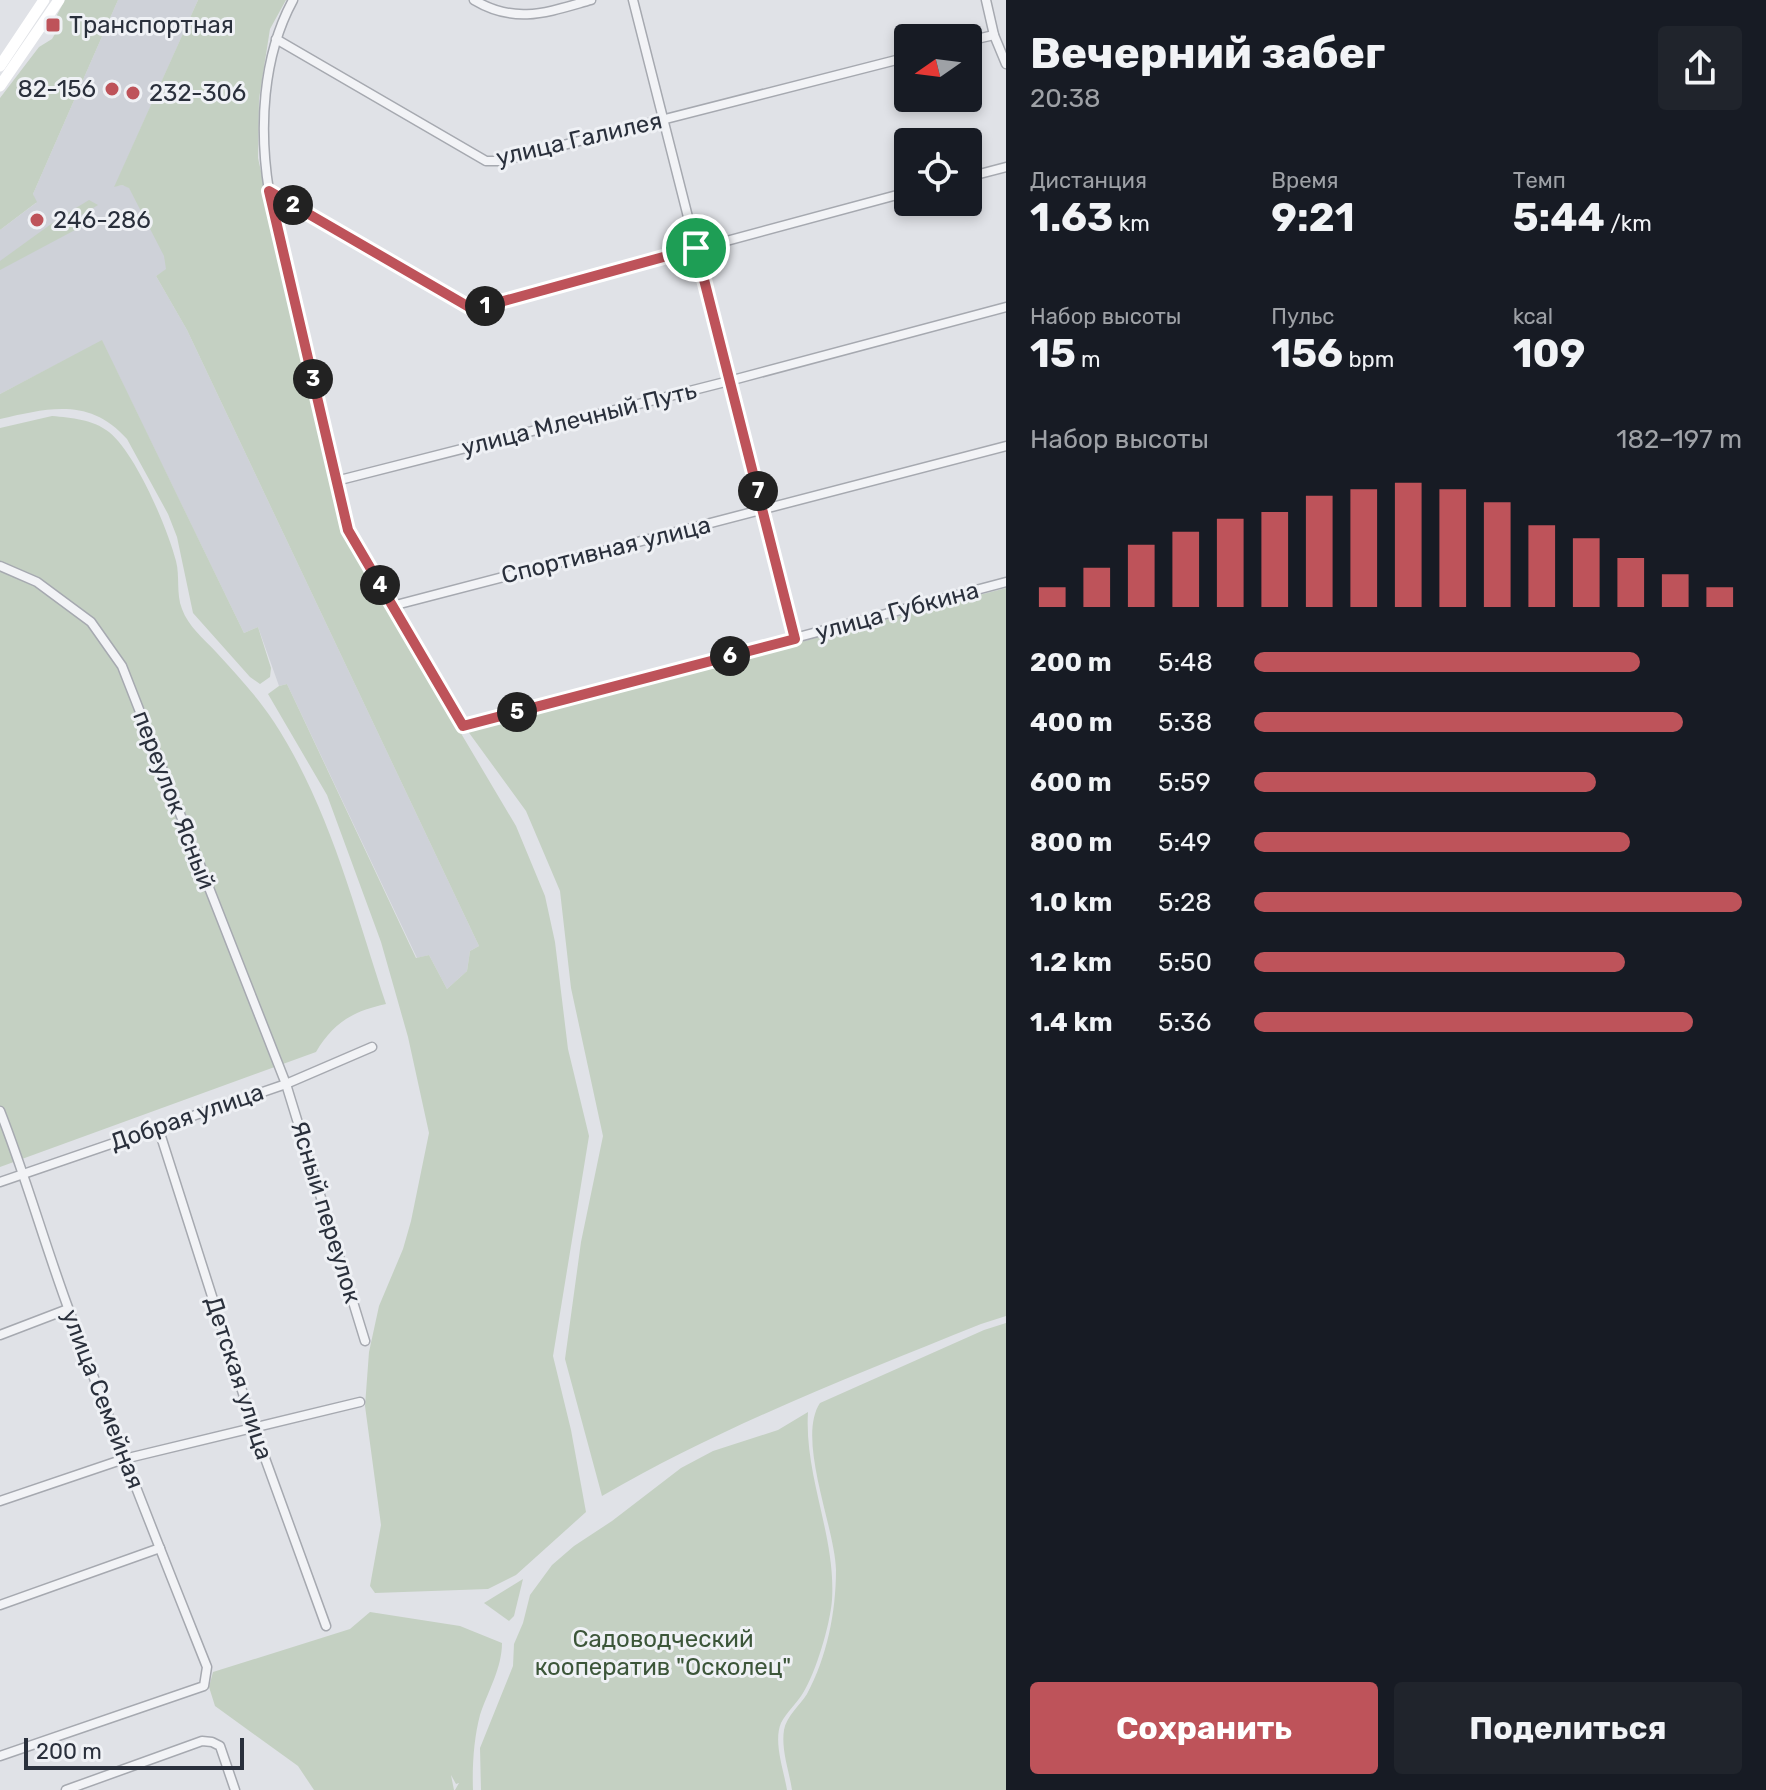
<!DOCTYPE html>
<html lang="ru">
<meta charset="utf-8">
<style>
:root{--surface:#171b24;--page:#20242c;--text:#f1f3f6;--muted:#9ea1a6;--accent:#be535a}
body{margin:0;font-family:Rubik,sans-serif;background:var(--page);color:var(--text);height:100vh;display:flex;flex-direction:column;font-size:30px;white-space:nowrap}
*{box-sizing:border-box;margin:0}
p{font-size:26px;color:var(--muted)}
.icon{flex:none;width:44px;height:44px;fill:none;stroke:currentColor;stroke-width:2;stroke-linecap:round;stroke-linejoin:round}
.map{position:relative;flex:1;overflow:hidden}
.drawer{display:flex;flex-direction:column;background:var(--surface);width:760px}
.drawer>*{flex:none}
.needle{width:52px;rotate:256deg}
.buttons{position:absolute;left:894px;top:24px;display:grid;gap:16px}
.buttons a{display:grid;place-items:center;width:88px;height:88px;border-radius:8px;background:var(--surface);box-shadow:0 4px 12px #0003;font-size:40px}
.scale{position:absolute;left:24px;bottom:20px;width:220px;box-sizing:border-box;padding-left:8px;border:4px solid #2a303c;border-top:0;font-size:22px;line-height:28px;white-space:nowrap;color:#2a303c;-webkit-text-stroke:6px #eff1f5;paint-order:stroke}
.pin{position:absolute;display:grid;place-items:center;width:68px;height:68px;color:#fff;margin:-34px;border:4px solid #fff;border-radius:50%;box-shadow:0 2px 8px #0007}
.km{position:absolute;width:40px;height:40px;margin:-20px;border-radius:50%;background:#222;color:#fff;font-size:22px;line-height:40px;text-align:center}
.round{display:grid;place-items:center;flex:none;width:84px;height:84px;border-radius:8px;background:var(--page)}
.head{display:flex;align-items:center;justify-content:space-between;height:136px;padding:0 24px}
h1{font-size:44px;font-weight:700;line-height:60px}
.stats{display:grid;grid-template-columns:repeat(3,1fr);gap:12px;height:136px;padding:8px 24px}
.stats div{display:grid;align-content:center}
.stats b{font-size:40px;font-weight:700}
.stats small{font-size:22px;font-weight:400}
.stats p{font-size:22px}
.chart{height:224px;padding:16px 24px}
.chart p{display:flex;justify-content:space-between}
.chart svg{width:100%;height:144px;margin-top:8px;stroke:var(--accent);stroke-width:6}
.primary-button{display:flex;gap:16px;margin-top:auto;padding:16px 24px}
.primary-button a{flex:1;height:92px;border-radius:8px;background:var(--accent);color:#fff;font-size:32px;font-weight:700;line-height:92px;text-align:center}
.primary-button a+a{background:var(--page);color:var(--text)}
ul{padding:0 24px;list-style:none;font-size:26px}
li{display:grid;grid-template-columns:128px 96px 1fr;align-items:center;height:60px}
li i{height:20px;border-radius:10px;background:var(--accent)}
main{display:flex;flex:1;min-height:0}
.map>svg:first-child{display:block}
</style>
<main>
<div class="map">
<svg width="1006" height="1790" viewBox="0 0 1006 1790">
<rect width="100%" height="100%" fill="#e0e2e7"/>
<path fill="#ced1d8" d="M 118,0 L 198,0 L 115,186 L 122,185 L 129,187 L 165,256 L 167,269 L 156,276 L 187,330 L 479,946 L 470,951 L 467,971 L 447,989 L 429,955 L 417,958 L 287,684 L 279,686 L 258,627 L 244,633 L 102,341 L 0,394 L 0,230 L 36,203 L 33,194 Z"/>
<g fill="#c4d0c2">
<path d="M 65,0 L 118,0 L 33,194 L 37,202 L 0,230 L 0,98 L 39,47 L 52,39 L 59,27 L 57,15 Z"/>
<path d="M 198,0 L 286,0 L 270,29 L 259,99 L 258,158 L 342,533 L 516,826 L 545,896 L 555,942 L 568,1049 L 589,1136 L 553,1356 L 571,1430 L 586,1512 L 516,1575 L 488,1589 L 375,1593 L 370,1586 L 381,1525 L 365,1406 L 369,1352 L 379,1306 L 403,1249 L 411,1221 L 429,1133 L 408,1037 L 381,942 L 327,795 L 268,694 L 279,686 L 287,684 L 416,958 L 429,955 L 447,989 L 467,971 L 470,951 L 479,946 L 187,330 L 156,276 L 166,269 L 164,256 L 129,188 L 122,185 L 114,187 Z"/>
<path d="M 89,200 L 98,205 L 70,222 L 75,230 L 0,270 L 0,261 L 58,219 Z"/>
<path d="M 102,340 L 244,633 L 258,627 L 271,668 L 270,677 L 260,684 L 250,677 L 193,613 L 177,537 L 168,514 L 127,439 C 90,397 48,408 0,419 L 0,394 Z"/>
<path d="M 52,416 C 72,418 92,419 109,432 C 136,454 167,527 176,561 C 180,576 176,594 182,609 C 188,626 204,639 216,652 C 236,674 257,696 274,722 C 330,808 354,908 386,1004 C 353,1011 333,1023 316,1052 L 0,1167 L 0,428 Z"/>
<path d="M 1006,588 L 1006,1316 L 981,1324 C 852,1376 723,1426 602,1496 L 565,1359 L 581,1242 L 603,1136 L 571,988 L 560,891 L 526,811 L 467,730 Z"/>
<path d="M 1006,1323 L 1006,1790 L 792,1790 C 789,1770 781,1750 784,1730 C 786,1717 800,1705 807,1694 C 827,1657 836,1612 836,1570 C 835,1527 796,1439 820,1403 L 984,1330 Z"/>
<path d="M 808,1412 C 804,1476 836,1536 832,1600 C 830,1625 816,1672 803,1693 C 797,1703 786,1713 781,1723 C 773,1742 784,1771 787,1790 L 481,1790 L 480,1748 L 513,1666 L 514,1644 L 523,1623 L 530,1595 L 552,1565 L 574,1546 L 612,1521 L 681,1468 L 713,1451 L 778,1430 Z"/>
<path d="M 523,1579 L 514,1616 L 509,1621 L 484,1603 Z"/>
<path d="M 370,1612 L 460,1626 L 502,1643 C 502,1668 488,1691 480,1715 C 474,1737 472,1766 473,1790 L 455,1790 L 459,1783 L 456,1784 L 451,1775 L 454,1790 L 314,1790 L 298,1766 L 215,1706 L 209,1687 L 213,1672 L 350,1629 Z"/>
</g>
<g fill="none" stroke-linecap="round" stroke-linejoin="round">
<defs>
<g id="street">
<path d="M 293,0 C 262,57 259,129 269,191 L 348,530 L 463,726 L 1006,582"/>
<path d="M 474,0 C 516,25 548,12 591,0"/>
<path d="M 633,0 L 795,639"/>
<path d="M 986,0 L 994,35 L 1006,64"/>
<path d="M 276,39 L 486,161 L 501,161 L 908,57"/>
<path d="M 968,41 L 994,35"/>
<path d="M 968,177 L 1006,167"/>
<path d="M 269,191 L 469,307 L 482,307 L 908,192"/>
<path d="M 336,481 L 729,381 L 1006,307"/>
<path d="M 0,566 L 37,582 L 91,622 L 122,666 L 286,1084 L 365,1341"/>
<path d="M 392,606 L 1006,446"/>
<path d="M 0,1111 C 26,1177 45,1246 70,1313 C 113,1432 160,1549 207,1667 L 204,1686 L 0,1756"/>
<path d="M 158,1127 L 254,1428 L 326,1626"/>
<path d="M 0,1182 L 286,1084 L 372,1047"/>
<path d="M 0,1335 L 68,1309"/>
<path d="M 0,1501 L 124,1459 L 360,1402"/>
<path d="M 0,1605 L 160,1548"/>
<path d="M 66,1790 L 202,1741 L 212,1742 L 220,1746 L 235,1790"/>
</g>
</defs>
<use href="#street" stroke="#a6a9b0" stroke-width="11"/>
<use href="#street" stroke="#f2f3f6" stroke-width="8"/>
<g stroke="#fff" stroke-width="11">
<path d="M 0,66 L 44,0"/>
<path d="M 0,86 L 59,0"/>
</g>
</g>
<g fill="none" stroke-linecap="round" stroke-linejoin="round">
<defs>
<path id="route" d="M 269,191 L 469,307 L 482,307 L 696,248 L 795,639 L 463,726 L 348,530 Z"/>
</defs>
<use href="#route" stroke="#fff" stroke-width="16"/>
<use href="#route" stroke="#be535a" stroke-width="10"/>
</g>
<g fill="#be535a" stroke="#eff1f5" stroke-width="3">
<rect x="45" y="17" width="16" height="16" rx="4"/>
<circle cx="112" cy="89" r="8"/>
<circle cx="133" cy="93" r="8"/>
<circle cx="37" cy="220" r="8"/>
</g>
<g text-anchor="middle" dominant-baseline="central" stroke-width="6" stroke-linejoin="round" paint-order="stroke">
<g font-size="24" fill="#2a303c" stroke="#eff1f5" text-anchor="start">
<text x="69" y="25">Транспортная</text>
<text x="96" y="89" text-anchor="end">82-156</text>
<text x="149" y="93">232-306</text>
<text x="53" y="220">246-286</text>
</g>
<g font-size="24" fill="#2a303c" stroke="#eff1f5">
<text transform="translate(579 139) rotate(-13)">улица Галилея</text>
<text transform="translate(579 419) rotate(-14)">улица Млечный Путь</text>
<text transform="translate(606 550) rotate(-14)">Спортивная улица</text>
<text transform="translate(897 611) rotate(-15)">улица Губкина</text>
<text transform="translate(174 800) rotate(69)">переулок Ясный</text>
<text transform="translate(187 1117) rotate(-19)">Добрая улица</text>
<text transform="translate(326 1212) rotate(73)">Ясный переулок</text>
<text transform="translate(239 1378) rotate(72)">Детская улица</text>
<text transform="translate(103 1399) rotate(69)">улица Семейная</text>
</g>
<g font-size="24" fill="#3c5639" stroke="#eff1f5">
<text x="663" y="1639">Садоводческий<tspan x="663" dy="28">кооператив "Осколец"</tspan></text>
</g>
</g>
</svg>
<div class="buttons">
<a><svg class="needle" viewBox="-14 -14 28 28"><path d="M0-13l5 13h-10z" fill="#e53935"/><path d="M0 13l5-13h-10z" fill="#9ea1a6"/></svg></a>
<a><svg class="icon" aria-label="locate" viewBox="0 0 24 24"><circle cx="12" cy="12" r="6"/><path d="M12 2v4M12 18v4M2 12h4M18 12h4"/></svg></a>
</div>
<div class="scale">200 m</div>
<div class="pin" style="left:696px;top:248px;background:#1e9e55"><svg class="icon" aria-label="arrive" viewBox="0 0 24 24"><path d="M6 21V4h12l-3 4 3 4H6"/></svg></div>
<b class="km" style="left:485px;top:306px">1</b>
<b class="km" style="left:293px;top:205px">2</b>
<b class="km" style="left:313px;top:379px">3</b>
<b class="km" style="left:380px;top:585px">4</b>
<b class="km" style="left:517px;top:712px">5</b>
<b class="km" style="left:730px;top:656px">6</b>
<b class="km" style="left:758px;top:491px">7</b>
</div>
<section class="drawer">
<div class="head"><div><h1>Вечерний забег</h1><p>20:38</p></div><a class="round"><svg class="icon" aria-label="share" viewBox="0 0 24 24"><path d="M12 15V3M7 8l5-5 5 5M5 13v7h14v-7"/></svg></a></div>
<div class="stats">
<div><p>Дистанция</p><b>1.63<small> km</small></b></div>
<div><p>Время</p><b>9:21</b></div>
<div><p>Темп</p><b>5:44<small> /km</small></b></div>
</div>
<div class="stats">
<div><p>Набор высоты</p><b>15<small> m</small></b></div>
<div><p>Пульс</p><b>156<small> bpm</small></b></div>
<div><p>kcal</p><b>109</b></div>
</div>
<div class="chart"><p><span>Набор высоты</span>182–197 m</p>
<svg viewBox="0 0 160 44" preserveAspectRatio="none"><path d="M5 44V38M15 44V32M25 44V25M35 44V21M45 44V17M55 44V15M65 44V10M75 44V8M85 44V6M95 44V8M105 44V12M115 44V19M125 44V23M135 44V29M145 44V34M155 44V38"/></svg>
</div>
<ul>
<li><b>200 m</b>5:48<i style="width:79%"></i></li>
<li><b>400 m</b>5:38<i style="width:88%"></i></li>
<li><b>600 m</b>5:59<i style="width:70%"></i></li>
<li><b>800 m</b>5:49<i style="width:77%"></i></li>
<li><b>1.0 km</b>5:28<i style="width:100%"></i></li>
<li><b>1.2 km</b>5:50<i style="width:76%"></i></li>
<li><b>1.4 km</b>5:36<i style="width:90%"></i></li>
</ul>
<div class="primary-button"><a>Сохранить</a><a>Поделиться</a></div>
</section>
</main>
